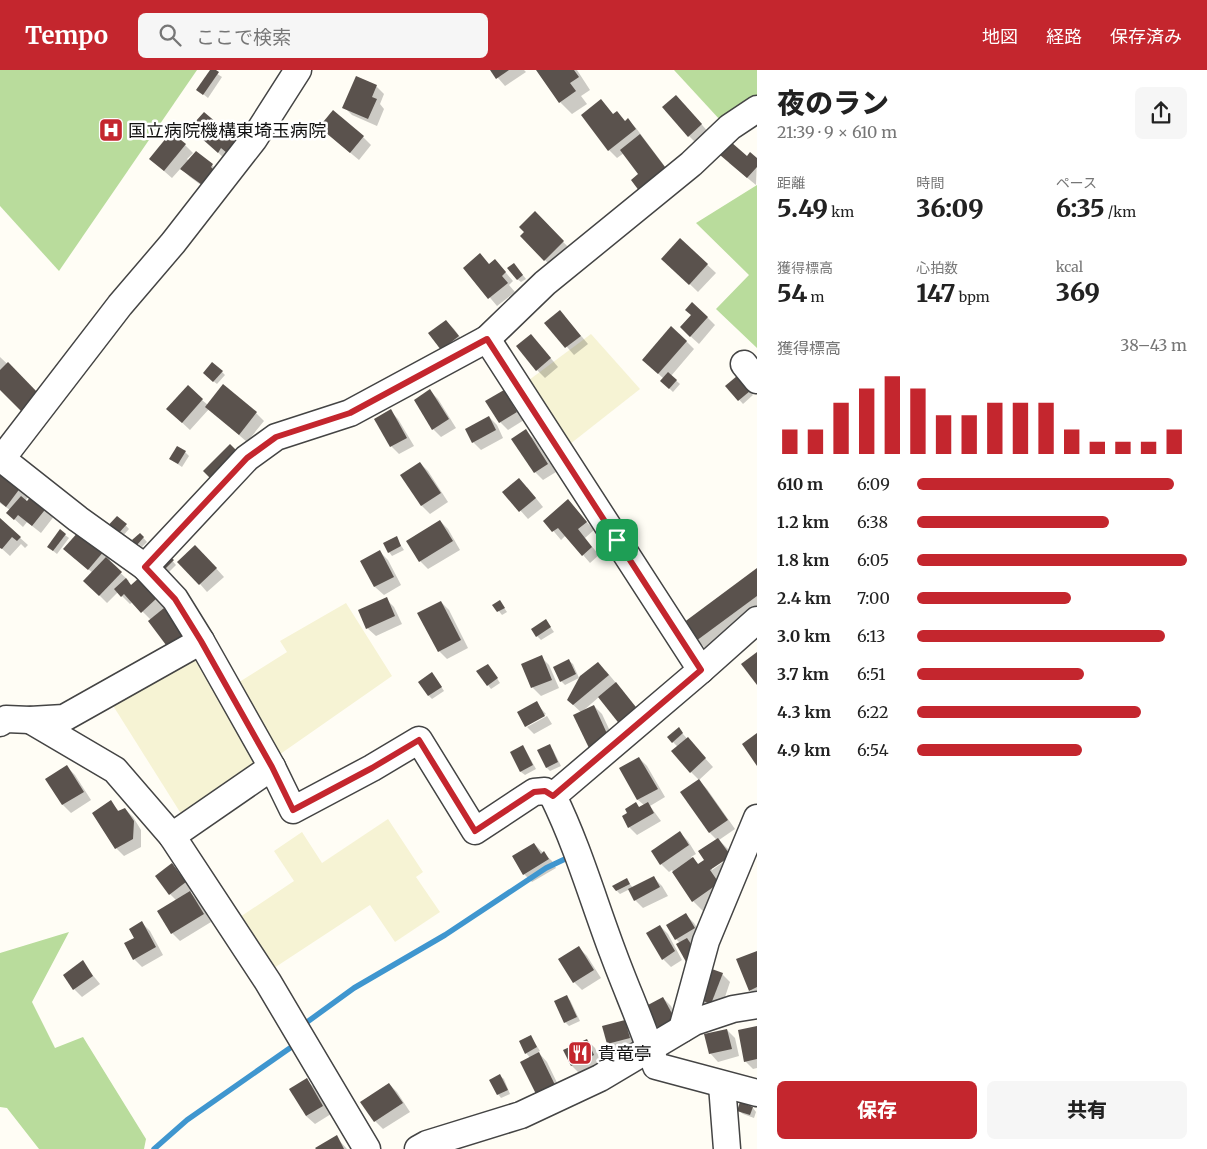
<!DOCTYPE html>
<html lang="ja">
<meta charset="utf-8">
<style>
:root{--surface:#fff;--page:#f6f6f6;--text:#222;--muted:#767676;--accent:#c4262e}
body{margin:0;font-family:Merriweather,"Noto Sans JP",serif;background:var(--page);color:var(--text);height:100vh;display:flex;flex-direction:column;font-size:19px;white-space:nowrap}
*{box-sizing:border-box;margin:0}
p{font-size:16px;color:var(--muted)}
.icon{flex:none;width:28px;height:28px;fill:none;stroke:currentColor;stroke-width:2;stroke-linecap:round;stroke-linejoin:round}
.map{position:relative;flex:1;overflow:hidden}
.drawer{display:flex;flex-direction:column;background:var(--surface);width:450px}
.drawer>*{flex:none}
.pin{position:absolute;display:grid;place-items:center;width:42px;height:42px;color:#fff;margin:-21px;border-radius:10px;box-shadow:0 2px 8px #0006}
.round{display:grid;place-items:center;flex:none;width:52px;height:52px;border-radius:8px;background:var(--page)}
.head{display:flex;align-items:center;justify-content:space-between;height:85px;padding:0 20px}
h1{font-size:28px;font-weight:800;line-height:38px}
.metrics{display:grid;grid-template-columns:repeat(3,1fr);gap:8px;height:85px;padding:5px 20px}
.metrics div{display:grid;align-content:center}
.metrics b{font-size:25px;font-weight:800}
.metrics small{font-size:14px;font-weight:400}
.metrics p{font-size:14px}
.chart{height:140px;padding:10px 20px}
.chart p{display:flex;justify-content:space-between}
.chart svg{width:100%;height:90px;margin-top:5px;stroke:var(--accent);stroke-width:6}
.primary-button{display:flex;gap:10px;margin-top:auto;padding:10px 20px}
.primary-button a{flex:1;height:58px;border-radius:8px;background:var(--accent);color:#fff;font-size:20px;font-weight:800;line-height:58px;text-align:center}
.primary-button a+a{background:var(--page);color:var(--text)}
ul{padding:0 20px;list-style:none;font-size:16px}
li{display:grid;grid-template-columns:80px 60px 1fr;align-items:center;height:38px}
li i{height:12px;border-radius:6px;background:var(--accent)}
header{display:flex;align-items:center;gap:30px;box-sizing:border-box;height:70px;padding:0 25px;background:var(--accent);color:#fff}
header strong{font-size:24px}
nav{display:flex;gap:28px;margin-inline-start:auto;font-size:18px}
.search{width:350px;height:45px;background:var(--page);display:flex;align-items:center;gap:12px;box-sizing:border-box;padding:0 18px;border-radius:8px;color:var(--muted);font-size:19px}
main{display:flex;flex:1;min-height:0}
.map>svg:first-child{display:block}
</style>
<header>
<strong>Tempo</strong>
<div class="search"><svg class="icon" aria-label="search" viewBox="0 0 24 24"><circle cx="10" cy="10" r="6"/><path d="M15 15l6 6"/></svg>ここで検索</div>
<nav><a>地図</a><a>経路</a><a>保存済み</a></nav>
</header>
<main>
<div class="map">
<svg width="757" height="1079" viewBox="0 0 757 1079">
<rect width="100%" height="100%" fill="#fffdf5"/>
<g fill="#f6f3d4">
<path d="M 591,264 L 640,319 L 565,378 L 525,313 Z"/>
<path d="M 346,533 L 392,606 L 276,687 L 236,614 L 287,582 L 280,571 Z"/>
<path d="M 201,583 L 267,696 L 185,750 L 112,634 Z"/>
<path d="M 388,749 L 423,802 L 416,807 L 440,842 L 395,872 L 370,835 L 271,900 L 237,849 L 294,811 L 274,781 L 302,762 L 322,793 Z"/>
</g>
<g fill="#b9dc9c">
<path d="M 0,0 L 197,0 L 59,201 L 0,136 Z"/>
<path d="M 674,0 L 757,0 L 757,31 L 721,51 Z"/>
<path d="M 757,115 L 757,278 L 716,239 L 749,205 L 696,153 Z"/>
<path d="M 69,862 L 32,932 L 55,978 L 83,967 L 146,1069 L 144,1079 L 39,1079 L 7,1038 L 0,1037 L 0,883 Z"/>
</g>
<g fill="#0003">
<path d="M 211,0 L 222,7 L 208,28 L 198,20 Z"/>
<path d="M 491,0 L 524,0 L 526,2 L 505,16 Z"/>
<path d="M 538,0 L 577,0 L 590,20 L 581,26 L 587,34 L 572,44 L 560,32 Z"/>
<path d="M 376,16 L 384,24 L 380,34 L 384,39 L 377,56 L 352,45 L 344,37 Z"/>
<path d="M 684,34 L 709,63 L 697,74 L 689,66 Z"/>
<path d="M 628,50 L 636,58 L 675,110 L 640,105 L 624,83 L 617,88 L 609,80 Z"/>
<path d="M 207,61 L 235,90 L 226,90 L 210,75 Z"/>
<path d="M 329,65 L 363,67 L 371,75 L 359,90 Z"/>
<path d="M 185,75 L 193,83 L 187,89 L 189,91 L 212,95 L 220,103 L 213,124 L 190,107 L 181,98 L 172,108 L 150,89 Z"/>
<path d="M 747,88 L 757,89 L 756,115 L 729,93 Z"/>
<path d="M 535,143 L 571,180 L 553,198 L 522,167 Z"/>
<path d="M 680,169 L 716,203 L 698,222 L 671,196 Z"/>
<path d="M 495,190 L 513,211 L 509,215 L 515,222 L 497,236 L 465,198 L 490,195 Z"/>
<path d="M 517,198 L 526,209 L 521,212 L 517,209 Z"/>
<path d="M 560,241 L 588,274 L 574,285 L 546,253 Z"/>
<path d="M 707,247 L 715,255 L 699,274 L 689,265 Z"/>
<path d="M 446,251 L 454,259 L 466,275 L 442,279 Z"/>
<path d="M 686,271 L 694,279 L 671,306 L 680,314 L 673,322 L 662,311 L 664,309 L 652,298 Z"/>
<path d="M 539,274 L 558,297 L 545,308 L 537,300 Z"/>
<path d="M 0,287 L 16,302 L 30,348 L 0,318 Z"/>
<path d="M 222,302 L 225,305 L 217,314 L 208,307 Z"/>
<path d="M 741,311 L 753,325 L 743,334 L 727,316 Z"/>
<path d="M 430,321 L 438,329 L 456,358 L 441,367 L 433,359 Z"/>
<path d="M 504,321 L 512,329 L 524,350 L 508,360 L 500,352 Z"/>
<path d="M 202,330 L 208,335 L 256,343 L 264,351 L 247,372 L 209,339 L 190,360 L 176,347 Z"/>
<path d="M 390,341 L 398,349 L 414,376 L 399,384 L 391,376 Z"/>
<path d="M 489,347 L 497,355 L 503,368 L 481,380 L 473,372 Z"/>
<path d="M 526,361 L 534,369 L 556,402 L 543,410 L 535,402 Z"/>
<path d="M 185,382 L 189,386 L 182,397 L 170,389 Z"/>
<path d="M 420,393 L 428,401 L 448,432 L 430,444 L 422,436 L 402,405 Z"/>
<path d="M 3,404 L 29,426 L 25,431 L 27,432 L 33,425 L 55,445 L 41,463 L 27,452 L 23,457 L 8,443 L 10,440 L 0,433 L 0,408 Z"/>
<path d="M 527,417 L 543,437 L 528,449 L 504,422 Z"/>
<path d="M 568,431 L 594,460 L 585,468 L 599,485 L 590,493 L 566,465 L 561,470 L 545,451 Z"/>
<path d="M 118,447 L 129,459 L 121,468 L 116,463 Z"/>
<path d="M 0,450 L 28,475 L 25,478 L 21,474 L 10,486 L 0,477 Z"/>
<path d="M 440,451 L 448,459 L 460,480 L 428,499 L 420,491 Z"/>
<path d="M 140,464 L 147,472 L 142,477 L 134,470 Z"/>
<path d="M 65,465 L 69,468 L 57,484 L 52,480 Z"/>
<path d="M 396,468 L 404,480 L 392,486 L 389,482 Z"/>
<path d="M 103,482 L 111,489 L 109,492 L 129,511 L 127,512 L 132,516 L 140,509 L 165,536 L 163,538 L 172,547 L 151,550 L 133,532 L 130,534 L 118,522 L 107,533 L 85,511 L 93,503 L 73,487 Z"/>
<path d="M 380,482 L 388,490 L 401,515 L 384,525 L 375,517 L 362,491 Z"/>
<path d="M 203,484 L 224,507 L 207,522 L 200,514 Z"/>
<path d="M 169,487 L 176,495 L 167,504 L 160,496 Z"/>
<path d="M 757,500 L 757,547 L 709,582 L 697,570 Z"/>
<path d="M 386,529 L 394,537 L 402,554 L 376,566 L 367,558 Z"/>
<path d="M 441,532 L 449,540 L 468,578 L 447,589 L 439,581 Z"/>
<path d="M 500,532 L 507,542 L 502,545 L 494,535 Z"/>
<path d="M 549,555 L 554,562 L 541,570 L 537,566 Z"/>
<path d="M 541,587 L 549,595 L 559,618 L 541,626 L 533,618 L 523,595 Z"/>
<path d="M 569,591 L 573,594 L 579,608 L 565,615 L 561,611 Z"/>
<path d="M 491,599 L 500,613 L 491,619 L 488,615 Z"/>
<path d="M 606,601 L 646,649 L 599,627 L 584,640 L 594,636 L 602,644 L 617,676 L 568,630 Z"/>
<path d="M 435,607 L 444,621 L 432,629 L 429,626 Z"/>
<path d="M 536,633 L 546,644 L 527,655 L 527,657 L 519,643 Z"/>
<path d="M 547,646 L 552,654 L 534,664 L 527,657 Z"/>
<path d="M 682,663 L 713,697 L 699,710 L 691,702 L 678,677 L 673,672 Z"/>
<path d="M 549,676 L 553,680 L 561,696 L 550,701 L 547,698 L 539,681 Z"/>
<path d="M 523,677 L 526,681 L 536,699 L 525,705 L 521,702 Z"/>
<path d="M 639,688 L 647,696 L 665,727 L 650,736 L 661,751 L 637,765 L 629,757 L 640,738 L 644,735 L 638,730 L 621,699 Z"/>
<path d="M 67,697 L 75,705 L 91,730 L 71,743 L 63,735 L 47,709 Z"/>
<path d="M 699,711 L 707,719 L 735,759 L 719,770 L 730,781 L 712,797 L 712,800 L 733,785 L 705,843 L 693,831 L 672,800 L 669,802 L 661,794 L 653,781 L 680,763 L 688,771 L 696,784 L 691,787 L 699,795 L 706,791 L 717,770 L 710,763 L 682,722 Z"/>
<path d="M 110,732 L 119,741 L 125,739 L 133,747 L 141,760 L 141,777 L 124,786 L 116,778 Z"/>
<path d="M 534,774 L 552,791 L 556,798 L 532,812 L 524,804 Z"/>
<path d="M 172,795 L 193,820 L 190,822 L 198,831 L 211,852 L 180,871 L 172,863 L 177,831 L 170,824 Z"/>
<path d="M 654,808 L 662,816 L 668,826 L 643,838 L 635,830 L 630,819 L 620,824 L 617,821 L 626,809 L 633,818 Z"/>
<path d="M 686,845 L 694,853 L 702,866 L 690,873 L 680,873 L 676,869 Z"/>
<path d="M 142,853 L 150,861 L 163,885 L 142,897 L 134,889 Z"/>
<path d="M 660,856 L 668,864 L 682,890 L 671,897 L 663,889 Z"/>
<path d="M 579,878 L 587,886 L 601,908 L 582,920 L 574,912 Z"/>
<path d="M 757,882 L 757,927 L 750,920 Z"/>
<path d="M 82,892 L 100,914 L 82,927 L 74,919 Z"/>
<path d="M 722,904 L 730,912 L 720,942 L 708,937 L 699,929 Z"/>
<path d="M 566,927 L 570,930 L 580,951 L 569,956 L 565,952 Z"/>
<path d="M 663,928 L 671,936 L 682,957 L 667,965 L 659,957 Z"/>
<path d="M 625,952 L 633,960 L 637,976 L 616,981 L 608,973 Z"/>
<path d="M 757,958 L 757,998 L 753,999 L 745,991 Z"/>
<path d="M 727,960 L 735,968 L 739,986 L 718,992 L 710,983 Z"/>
<path d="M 531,967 L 540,981 L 538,982 L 547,992 L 563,1025 L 526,983 Z"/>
<path d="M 587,970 L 595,978 L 602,994 L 580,1004 L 572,996 Z"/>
<path d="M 500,1006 L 504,1009 L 510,1024 L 501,1028 L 498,1024 Z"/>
<path d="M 306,1010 L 315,1018 L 331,1044 L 315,1054 L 306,1046 Z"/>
<path d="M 389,1014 L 397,1022 L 410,1042 L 383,1059 L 375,1051 L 362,1032 Z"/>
<path d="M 753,1038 L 756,1042 L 754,1048 L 743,1044 L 739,1041 Z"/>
<path d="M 336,1067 L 347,1079 L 317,1079 Z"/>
</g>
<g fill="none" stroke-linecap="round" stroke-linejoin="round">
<g stroke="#3f96cf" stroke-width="5.5">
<path d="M 303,955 L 354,918 L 445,865 L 546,798 L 565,789"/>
<path d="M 154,1079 L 187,1050 L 290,978"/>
</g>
</g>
<g fill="#5a524d">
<path d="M 210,0 L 216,0 L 219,2 L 203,25 L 196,20 Z"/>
<path d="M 490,0 L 509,0 L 496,9 Z"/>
<path d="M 536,0 L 574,0 L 579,7 L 570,13 L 576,21 L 559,33 Z"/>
<path d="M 356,6 L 377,15 L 372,27 L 377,29 L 368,49 L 342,38 Z"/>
<path d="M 676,25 L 702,54 L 688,67 L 662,37 Z"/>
<path d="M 601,29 L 613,44 L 617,41 L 625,51 L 628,48 L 636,59 L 608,81 L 581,45 Z"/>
<path d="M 333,40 L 364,66 L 350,83 L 319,57 Z"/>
<path d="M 204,42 L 224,59 L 227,55 L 241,67 L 227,83 L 221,78 L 218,83 L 200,67 L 206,61 L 195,52 Z"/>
<path d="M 171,62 L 186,74 L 164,101 L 149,89 Z"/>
<path d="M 640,64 L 668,101 L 640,122 L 631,110 L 638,104 L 620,80 Z"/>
<path d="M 731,72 L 747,86 L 750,82 L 757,88 L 757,97 L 747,108 L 720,85 Z"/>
<path d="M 196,81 L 213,94 L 211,97 L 216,102 L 205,117 L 180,99 Z"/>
<path d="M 535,141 L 564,171 L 544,191 L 520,166 L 524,162 L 519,157 Z"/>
<path d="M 680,168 L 708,194 L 689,215 L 661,189 Z"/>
<path d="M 480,183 L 489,194 L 495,189 L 506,202 L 502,206 L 508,213 L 488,229 L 463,198 Z"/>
<path d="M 514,193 L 523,205 L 517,210 L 507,198 Z"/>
<path d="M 692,232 L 708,247 L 690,267 L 680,257 L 691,245 L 685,240 Z"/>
<path d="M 560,240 L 581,266 L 565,278 L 544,253 Z"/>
<path d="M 446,250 L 459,266 L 441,280 L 428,263 Z"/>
<path d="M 671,256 L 687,271 L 658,304 L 642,290 Z"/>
<path d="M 531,264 L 551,288 L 536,301 L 516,276 Z"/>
<path d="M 8,292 L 39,324 L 21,341 L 0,320 L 0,300 Z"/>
<path d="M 212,292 L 223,301 L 213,312 L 203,303 Z"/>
<path d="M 668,302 L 677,310 L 669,319 L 660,311 Z"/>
<path d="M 737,306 L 750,321 L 738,331 L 725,316 Z"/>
<path d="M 223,314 L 257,342 L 239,365 L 205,337 Z"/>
<path d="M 188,315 L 203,329 L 182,353 L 166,339 Z"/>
<path d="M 430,319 L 449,349 L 432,360 L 414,330 Z"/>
<path d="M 504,320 L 517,342 L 499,353 L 485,331 Z"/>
<path d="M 391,339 L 407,368 L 390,377 L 374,349 Z"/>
<path d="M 489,346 L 496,360 L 472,373 L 465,359 Z"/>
<path d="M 526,359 L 548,394 L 534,403 L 511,369 Z"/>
<path d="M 230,374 L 239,383 L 212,410 L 203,401 Z"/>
<path d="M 177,376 L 186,381 L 178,394 L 169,389 Z"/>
<path d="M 420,392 L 441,423 L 421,436 L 400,405 Z"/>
<path d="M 2,402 L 21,417 L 6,437 L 0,432 L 0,406 Z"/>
<path d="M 519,408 L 536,428 L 519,442 L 502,422 Z"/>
<path d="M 33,424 L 48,436 L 32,456 L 18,445 L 14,450 L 6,443 L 21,426 L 27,431 Z"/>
<path d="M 568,429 L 587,452 L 578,459 L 592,477 L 582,486 L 558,458 L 552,462 L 543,451 Z"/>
<path d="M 117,446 L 127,454 L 117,465 L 103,461 Z"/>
<path d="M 0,448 L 21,467 L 17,471 L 12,467 L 2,479 L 0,478 Z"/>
<path d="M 440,450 L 453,471 L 419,492 L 406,471 Z"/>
<path d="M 60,459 L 66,464 L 53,481 L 47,477 Z"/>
<path d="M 80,460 L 104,481 L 88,500 L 63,479 Z"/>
<path d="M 140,463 L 144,467 L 137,475 L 132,470 Z"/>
<path d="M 397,466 L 401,476 L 388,483 L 383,473 Z"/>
<path d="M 195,475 L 217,498 L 199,515 L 177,492 Z"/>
<path d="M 380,480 L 394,507 L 374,517 L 360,491 Z"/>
<path d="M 169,486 L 174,490 L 163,501 L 158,496 Z"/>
<path d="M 106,487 L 122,502 L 99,526 L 83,511 Z"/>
<path d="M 757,498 L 757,526 L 696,571 L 683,553 Z"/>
<path d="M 140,507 L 158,527 L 141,543 L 124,524 L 121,527 L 114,519 L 126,508 L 131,515 Z"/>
<path d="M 387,527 L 395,546 L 366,559 L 358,540 Z"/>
<path d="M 500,530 L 505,538 L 497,542 L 492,535 Z"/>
<path d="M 441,531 L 461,570 L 438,582 L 417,543 Z"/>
<path d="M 164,538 L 186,566 L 169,579 L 148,551 Z"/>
<path d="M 546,549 L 551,557 L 536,567 L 531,559 Z"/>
<path d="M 757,582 L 757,615 L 741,594 Z"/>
<path d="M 542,585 L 552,610 L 531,618 L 521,594 Z"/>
<path d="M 569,589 L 576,604 L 560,612 L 553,597 Z"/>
<path d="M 598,592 L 609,605 L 573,635 L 567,630 L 580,606 Z"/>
<path d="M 488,594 L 498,608 L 487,616 L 476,601 Z"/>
<path d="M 432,602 L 442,617 L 428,626 L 418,612 Z"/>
<path d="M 616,612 L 639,641 L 621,656 L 598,627 Z"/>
<path d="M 537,631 L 545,646 L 525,657 L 517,642 Z"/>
<path d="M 594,635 L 609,668 L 589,678 L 573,645 Z"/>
<path d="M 679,657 L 683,663 L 672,673 L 667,667 Z"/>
<path d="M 757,663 L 757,696 L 742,674 Z"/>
<path d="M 688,667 L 706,688 L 690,703 L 671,681 Z"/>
<path d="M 550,674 L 558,692 L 546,698 L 537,680 Z"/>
<path d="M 523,675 L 533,695 L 520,702 L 510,682 Z"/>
<path d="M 639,687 L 658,719 L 637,730 L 619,698 Z"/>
<path d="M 67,695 L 84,722 L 62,735 L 45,709 Z"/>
<path d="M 699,709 L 728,750 L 709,763 L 680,722 Z"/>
<path d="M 111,730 L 118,741 L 125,738 L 134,751 L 133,769 L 115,779 L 92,743 Z"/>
<path d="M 636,732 L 639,737 L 648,732 L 654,743 L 628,758 L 622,746 L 627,743 L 625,739 Z"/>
<path d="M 680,761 L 689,775 L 660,795 L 651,781 Z"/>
<path d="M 718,768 L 731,786 L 710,800 L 719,813 L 692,832 L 672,802 L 693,787 L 698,794 L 704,790 L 698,781 Z"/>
<path d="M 534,773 L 541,784 L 544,781 L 549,789 L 523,805 L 512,786 Z"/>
<path d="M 172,793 L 186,812 L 169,825 L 155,806 Z"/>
<path d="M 654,806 L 660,817 L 634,831 L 628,819 Z"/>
<path d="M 627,808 L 630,814 L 616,821 L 612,816 Z"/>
<path d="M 190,821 L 204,844 L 171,864 L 157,841 Z"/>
<path d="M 686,843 L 695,858 L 675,870 L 666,855 Z"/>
<path d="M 142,851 L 156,877 L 133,890 L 124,873 L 134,868 L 129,859 Z"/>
<path d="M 660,855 L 675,881 L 662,890 L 646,863 Z"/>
<path d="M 687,868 L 695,880 L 690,899 L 676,874 Z"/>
<path d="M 579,876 L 594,900 L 573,913 L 558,889 Z"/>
<path d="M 757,881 L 757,917 L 749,921 L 736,889 Z"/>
<path d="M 83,890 L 93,906 L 73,920 L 63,905 Z"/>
<path d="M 709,898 L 723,903 L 711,934 L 698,929 Z"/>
<path d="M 567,925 L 577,947 L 564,953 L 554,931 Z"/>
<path d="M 663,927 L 675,949 L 658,958 L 646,936 Z"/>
<path d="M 625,950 L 630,968 L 607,974 L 602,956 Z"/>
<path d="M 757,956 L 757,989 L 744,992 L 738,960 Z"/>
<path d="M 727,959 L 732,979 L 709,984 L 704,964 Z"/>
<path d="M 531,965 L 537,977 L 525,984 L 519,971 Z"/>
<path d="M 587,969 L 594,985 L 571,996 L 563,980 Z"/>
<path d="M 539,982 L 556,1017 L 537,1026 L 520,992 Z"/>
<path d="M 500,1004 L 508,1020 L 497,1025 L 489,1010 Z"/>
<path d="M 307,1008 L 323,1036 L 306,1046 L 289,1019 Z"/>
<path d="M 389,1013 L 403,1033 L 374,1052 L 360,1032 Z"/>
<path d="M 740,1032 L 753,1037 L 750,1045 L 737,1041 Z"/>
<path d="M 337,1065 L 344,1079 L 316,1079 L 315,1078 Z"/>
</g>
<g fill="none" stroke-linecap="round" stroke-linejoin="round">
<defs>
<g id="minor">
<path d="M 487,269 L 701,600"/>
<path d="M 744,294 L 757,310"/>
<path d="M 2,389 L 78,449 L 145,497 L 175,529 L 201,571 L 272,697 L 293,740 L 372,698 L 419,670 L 475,761 L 534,722 L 545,721 L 553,726 C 578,777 593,830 613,883 C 627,921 644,958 656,996 L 757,1023"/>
<path d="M 0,391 L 120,235 L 173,173 L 254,69 L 298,0"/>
<path d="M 145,497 L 247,388 L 276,367 L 350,343 L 487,269 L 545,213 L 691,94 L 730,57 L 757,39"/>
<path d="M 30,650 L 115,700 L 172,766 L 268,912 L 367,1079"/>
<path d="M 0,653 L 6,649 L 30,650 L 64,648 L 201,571"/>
<path d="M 553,726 L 701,600 L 757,550"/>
<path d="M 172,766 L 272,697"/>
<path d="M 682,959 L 706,871 L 757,748"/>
<path d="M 722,1015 L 727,1079"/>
<path d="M 418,1079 L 427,1074 L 521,1045 L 600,1008 L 694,952 L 733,939 L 757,935"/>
</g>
</defs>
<use href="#minor" stroke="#444" stroke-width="29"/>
<use href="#minor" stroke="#fff" stroke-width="26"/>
</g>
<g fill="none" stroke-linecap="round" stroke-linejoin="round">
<defs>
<path id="route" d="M 487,269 L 701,600 L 553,726 L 545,721 L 534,722 L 475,761 L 419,670 L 372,698 L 293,740 L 272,697 L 201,571 L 175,529 L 145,497 L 247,388 L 276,367 L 350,343 Z"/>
</defs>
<use href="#route" stroke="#fff" stroke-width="10"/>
<use href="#route" stroke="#c4262e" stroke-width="6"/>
</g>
<defs>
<symbol id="hospital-square" viewBox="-11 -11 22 22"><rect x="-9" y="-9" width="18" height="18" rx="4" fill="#c4262e" stroke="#fff"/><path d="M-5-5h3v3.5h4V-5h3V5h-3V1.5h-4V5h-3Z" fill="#fff"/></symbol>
<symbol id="restaurant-square" viewBox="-11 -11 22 22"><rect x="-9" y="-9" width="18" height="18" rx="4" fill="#c4262e" stroke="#fff"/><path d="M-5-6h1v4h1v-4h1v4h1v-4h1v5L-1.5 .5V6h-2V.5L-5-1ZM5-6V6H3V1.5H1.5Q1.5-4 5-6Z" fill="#fff"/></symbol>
</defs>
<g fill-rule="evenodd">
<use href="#hospital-square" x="97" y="46" width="28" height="28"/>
<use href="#restaurant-square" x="566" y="969" width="28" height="28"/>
</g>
<g text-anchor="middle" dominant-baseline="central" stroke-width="5" stroke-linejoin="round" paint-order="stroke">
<g font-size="18" fill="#111" stroke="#fff" text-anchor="start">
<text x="128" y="60">国立病院機構東埼玉病院</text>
<text x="598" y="983">貴竜亭</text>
</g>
</g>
</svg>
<div class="pin" style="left:617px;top:470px;background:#1e9e55"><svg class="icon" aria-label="arrive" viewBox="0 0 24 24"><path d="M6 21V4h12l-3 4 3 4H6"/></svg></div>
</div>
<section class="drawer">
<div class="head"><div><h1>夜のラン</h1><p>21:39 · 9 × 610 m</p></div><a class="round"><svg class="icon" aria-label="share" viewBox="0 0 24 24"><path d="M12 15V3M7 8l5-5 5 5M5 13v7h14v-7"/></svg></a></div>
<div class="metrics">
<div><p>距離</p><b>5.49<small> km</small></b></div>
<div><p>時間</p><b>36:09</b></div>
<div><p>ペース</p><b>6:35<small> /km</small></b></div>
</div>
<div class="metrics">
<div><p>獲得標高</p><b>54<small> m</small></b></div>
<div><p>心拍数</p><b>147<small> bpm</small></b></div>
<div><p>kcal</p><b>369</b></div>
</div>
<div class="chart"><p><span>獲得標高</span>38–43 m</p>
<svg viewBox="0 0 160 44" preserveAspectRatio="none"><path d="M5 44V32M15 44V32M25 44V19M35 44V12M45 44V6M55 44V12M65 44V25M75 44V25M85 44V19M95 44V19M105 44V19M115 44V32M125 44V38M135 44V38M145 44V38M155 44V32"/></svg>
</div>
<ul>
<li><b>610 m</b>6:09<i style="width:95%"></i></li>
<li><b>1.2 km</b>6:38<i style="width:71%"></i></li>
<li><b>1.8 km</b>6:05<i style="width:100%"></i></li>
<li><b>2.4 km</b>7:00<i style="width:57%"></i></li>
<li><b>3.0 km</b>6:13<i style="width:92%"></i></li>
<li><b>3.7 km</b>6:51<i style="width:62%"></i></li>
<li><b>4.3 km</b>6:22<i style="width:83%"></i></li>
<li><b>4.9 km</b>6:54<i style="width:61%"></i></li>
</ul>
<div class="primary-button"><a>保存</a><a>共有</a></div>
</section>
</main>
